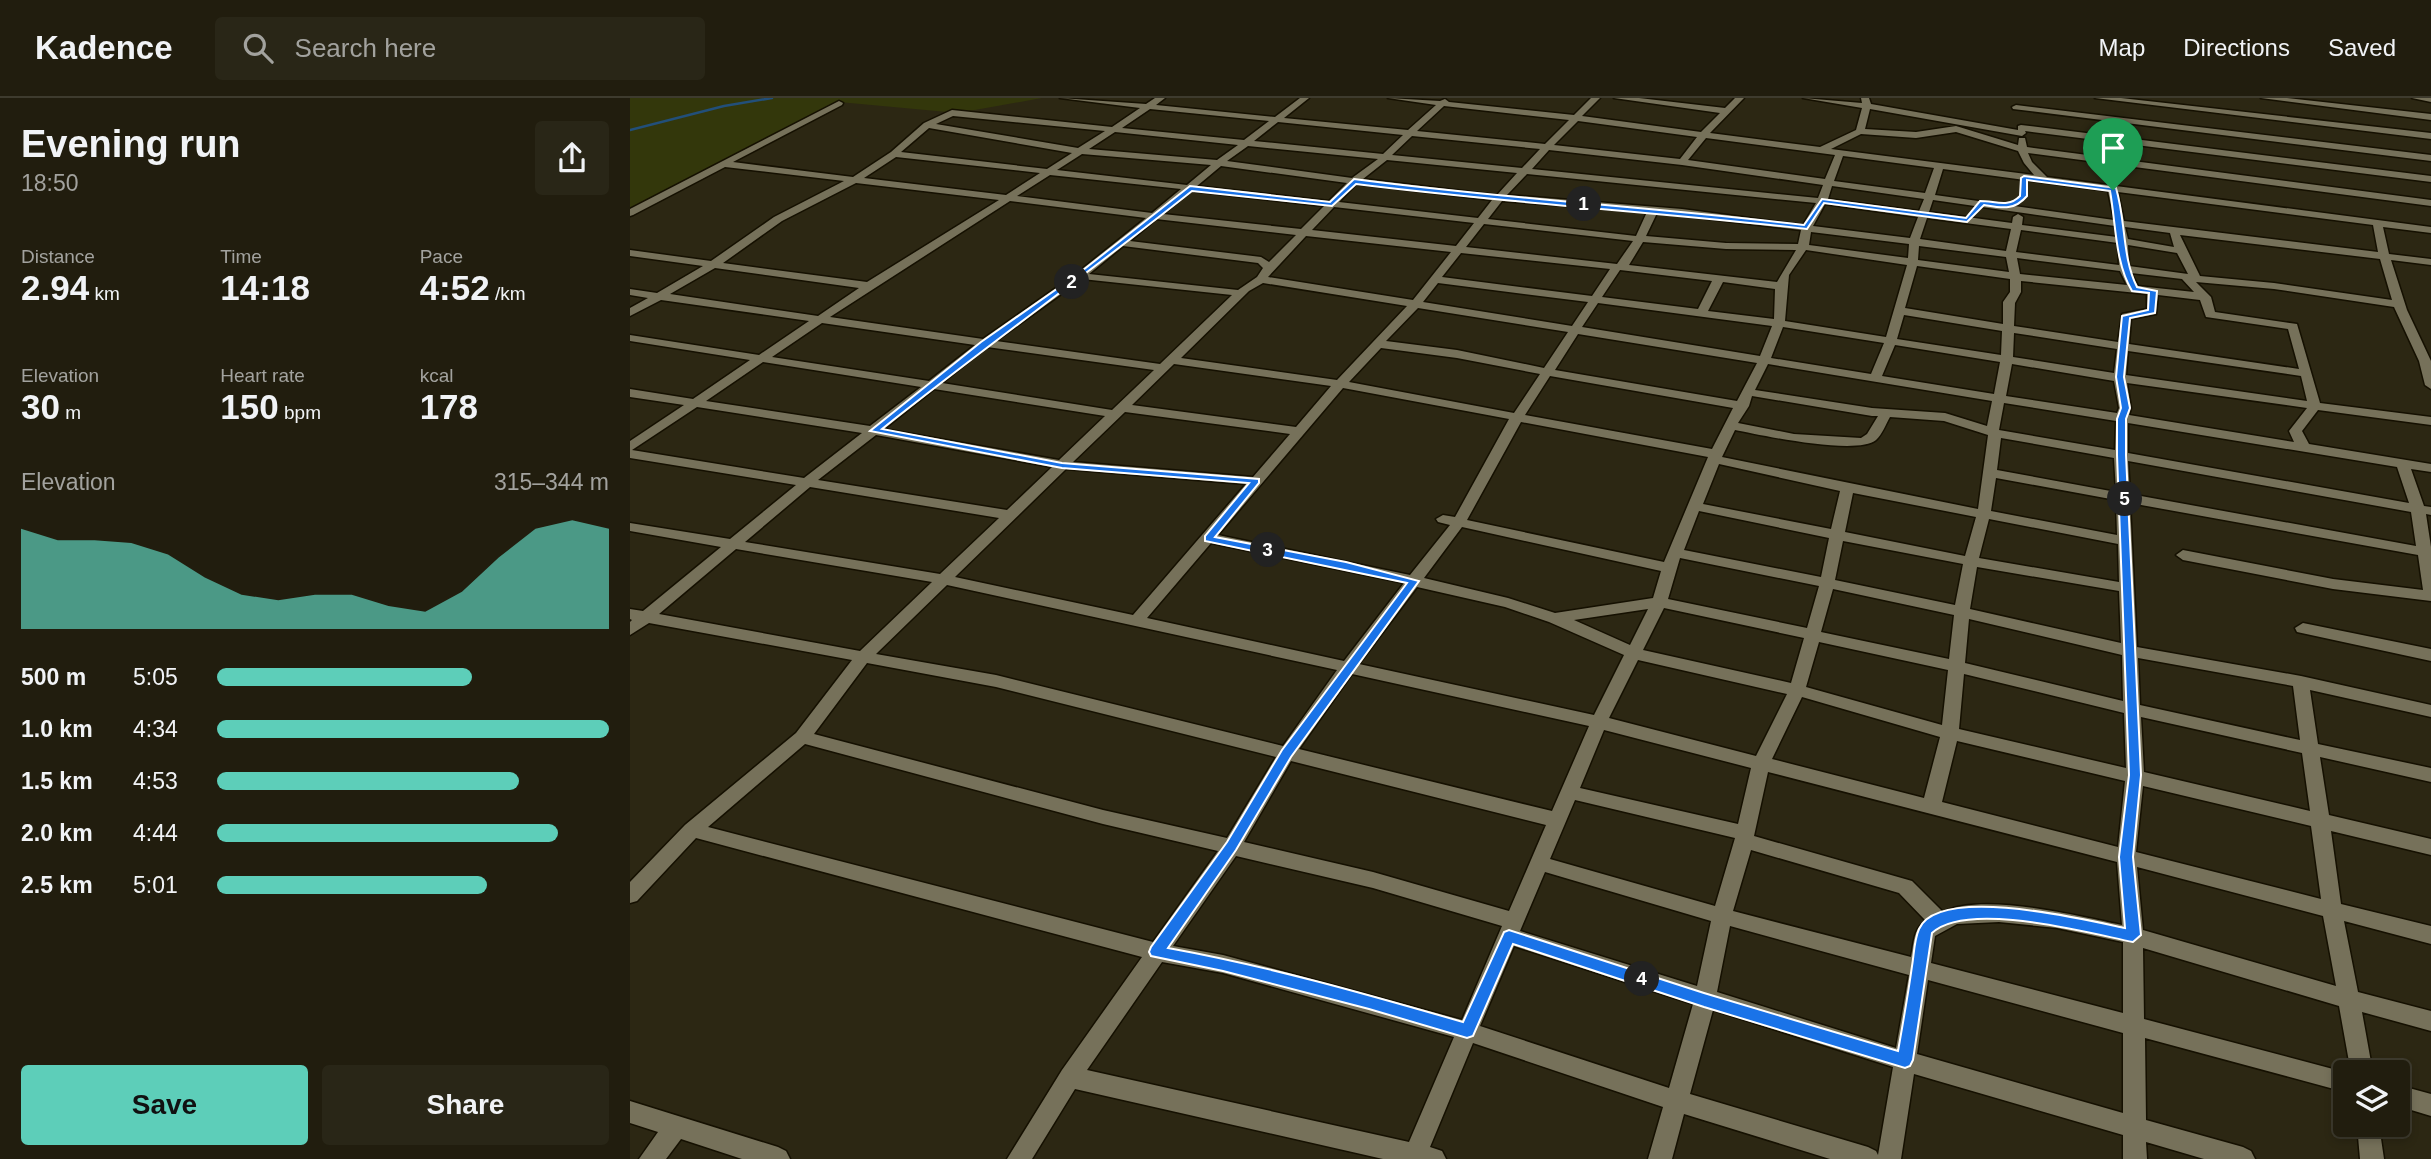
<!DOCTYPE html>
<meta charset="utf-8">
<style>
:root{--surface:#211d0e;--page:#292617;--text:#f1f3f6;--muted:#a2a29e;--line:#3e3b2e;--accent:#5dceb9}
body{margin:0;font-family:Arial,sans-serif;background:var(--page);color:var(--text);height:100vh;display:flex;flex-direction:column;font-size:26px;white-space:nowrap}
*{box-sizing:border-box;margin:0}
p{font-size:23px;color:var(--muted)}
.icon{flex:none;width:38px;height:38px;fill:none;stroke:currentColor;stroke-width:2;stroke-linecap:round;stroke-linejoin:round}
.map{position:relative;flex:1;overflow:hidden}
.panel{display:flex;flex-direction:column;background:var(--surface);width:630px}
.panel>*{flex:none}
.fabs{position:absolute;left:1703px;top:962px;display:grid;gap:14px}
.fabs a{display:grid;place-items:center;width:77px;height:77px;border-radius:7px;background:var(--surface);box-shadow:0 4px 10px #0003,0 0 0 2px var(--line);font-size:35px}
.pin{position:absolute;display:grid;place-items:center;width:60px;height:60px;color:#fff;margin:-72px -30px;border-radius:50% 50% 50% 0;rotate:-45deg;box-shadow:0 0 7px #0007}
.pin .icon{rotate:45deg}
.km{position:absolute;width:35px;height:35px;margin:-18px;border-radius:50%;background:#222;color:#fff;font-size:19px;line-height:35px;text-align:center}
.round{display:grid;place-items:center;flex:none;width:74px;height:74px;border-radius:7px;background:var(--page)}
.head{display:flex;align-items:center;justify-content:space-between;height:119px;padding:0 21px}
h1{font-size:38px;font-weight:600;line-height:52px}
.figures{display:grid;grid-template-columns:repeat(3,1fr);gap:10px;height:119px;padding:7px 21px}
.figures div{display:grid;align-content:center}
.figures b{font-size:35px;font-weight:600}
.figures small{font-size:19px;font-weight:400}
.figures p{font-size:19px}
.chart{height:196px;padding:14px 21px}
.chart p{display:flex;justify-content:space-between}
.chart svg{width:100%;height:126px;margin-top:7px;fill:var(--accent);opacity:.7}
.action{display:flex;gap:14px;margin-top:auto;padding:14px 21px}
.action a{flex:1;height:80px;border-radius:7px;background:var(--accent);color:#111;font-size:28px;font-weight:600;line-height:80px;text-align:center}
.action a+a{background:var(--page);color:var(--text)}
ul{padding:0 21px;list-style:none;font-size:23px}
li{display:grid;grid-template-columns:112px 84px 1fr;align-items:center;height:52px}
li i{height:18px;border-radius:9px;background:var(--accent)}
header{display:flex;align-items:center;gap:42px;box-sizing:border-box;height:98px;padding:0 35px;background:var(--surface);border-bottom:2px solid var(--line)}
header strong{font-size:33px}
nav{display:flex;gap:38px;margin-inline-start:auto;font-size:24px}
.search{width:490px;height:63px;background:var(--page);display:flex;align-items:center;gap:18px;box-sizing:border-box;padding:0 24px;border-radius:7px;color:var(--muted);font-size:26px}
main{display:flex;flex:1;min-height:0}
.map>svg:first-child{display:block}
</style>
<header>
<strong>Kadence</strong>
<div class="search"><svg class="icon" aria-label="search" viewBox="0 0 24 24"><circle cx="10" cy="10" r="6"/><path d="M15 15l6 6"/></svg>Search here</div>
<nav><a>Map</a><a>Directions</a><a>Saved</a></nav>
</header>
<main>
<section class="panel">
<div class="head"><div><h1>Evening run</h1><p>18:50</p></div><a class="round"><svg class="icon" aria-label="share" viewBox="0 0 24 24"><path d="M12 15V3M7 8l5-5 5 5M5 13v7h14v-7"/></svg></a></div>
<div class="figures">
<div><p>Distance</p><b>2.94<small> km</small></b></div>
<div><p>Time</p><b>14:18</b></div>
<div><p>Pace</p><b>4:52<small> /km</small></b></div>
</div>
<div class="figures">
<div><p>Elevation</p><b>30<small> m</small></b></div>
<div><p>Heart rate</p><b>150<small> bpm</small></b></div>
<div><p>kcal</p><b>178</b></div>
</div>
<div class="chart"><p><span>Elevation</span>315–344 m</p>
<svg viewBox="0 0 160 44" preserveAspectRatio="none"><path d="M0 44V9L10 13L20 13L30 14L40 18L50 26L60 32L70 34L80 32L90 32L100 36L110 38L120 31L130 19L140 9L150 6L160 9V44z"/></svg>
</div>
<ul>
<li><b>500 m</b>5:05<i style="width:65%"></i></li>
<li><b>1.0 km</b>4:34<i style="width:100%"></i></li>
<li><b>1.5 km</b>4:53<i style="width:77%"></i></li>
<li><b>2.0 km</b>4:44<i style="width:87%"></i></li>
<li><b>2.5 km</b>5:01<i style="width:69%"></i></li>
</ul>
<div class="action"><a>Save</a><a>Share</a></div>
</section>
<div class="map">
<svg width="1801" height="1061" viewBox="0 0 1801 1061">
<rect width="100%" height="100%" fill="#2c2713"/>
<path fill="#33370b" d="M 0,0 L 412,0 L 328,15 L 209,4 L 0,111 Z"/>
<g fill="none" stroke-linecap="round" stroke-linejoin="round">
<path stroke="#224f7a" stroke-width="2.5" d="M 0,32 L 94,8 L 142,0"/>
<defs>
<g id="minor">
<path d="M 430,0 L 516,6 L 525,0 L 535,0 L 526,7 L 645,19 L 670,0 L 679,0 L 654,20 L 778,32 L 806,7 L 758,0 L 810,3 L 815,1 L 819,4 L 944,17 L 961,0 L 970,0 L 952,18 L 1071,34 L 1090,15 L 984,0 L 1009,0 L 1095,10 L 1105,0 L 1114,0 L 1080,35 L 1190,49 L 1226,32 L 1232,10 L 1173,0 L 1232,5 L 1231,0 L 1239,0 L 1241,6 L 1388,32 L 1388,28 L 1391,27 L 1801,78 L 1801,84 L 1395,33 L 1396,35 L 1392,38 L 1240,11 L 1235,31 L 1286,34 L 1326,28 L 1388,47 L 1389,40 L 1395,40 L 1397,49 L 1801,102 L 1801,108 L 1398,55 L 1402,64 L 1417,79 L 1801,129 L 1801,135 L 1753,129 L 1759,156 L 1801,161 L 1801,167 L 1761,162 L 1777,212 L 1801,263 L 1801,291 L 1795,287 L 1789,263 L 1764,209 L 1644,191 L 1566,184 L 1581,199 L 1585,214 L 1667,226 L 1690,305 L 1801,319 L 1801,327 L 1688,312 L 1672,333 L 1679,346 L 1801,366 L 1801,374 L 1781,371 L 1794,408 L 1801,409 L 1801,417 L 1796,416 L 1801,449 L 1801,503 L 1703,491 L 1553,462 L 1546,457 L 1553,452 L 1703,481 L 1793,492 L 1788,457 L 1500,405 L 1507,549 L 1671,578 L 1801,607 L 1801,619 L 1680,592 L 1688,646 L 1801,670 L 1801,684 L 1690,659 L 1699,717 L 1801,741 L 1801,757 L 1701,733 L 1711,806 L 1801,828 L 1801,846 L 1714,823 L 1728,894 L 1801,913 L 1801,933 L 1732,914 L 1743,975 L 1721,975 L 1709,908 L 1513,850 L 1514,921 L 1718,975 L 1715,975 L 1715,994 L 1515,940 L 1516,1022 L 1613,1049 L 1621,1053 L 1625,1061 L 1574,1061 L 1516,1044 L 1517,1061 L 1493,1061 L 1493,1037 L 1284,976 L 1271,1061 L 1200,1061 L 1054,1016 L 1042,1061 L 1018,1061 L 1033,1009 L 843,945 L 800,1049 L 812,1053 L 816,1061 L 753,1061 L 445,991 L 402,1061 L 377,1061 L 432,972 L 512,859 L 66,740 L 7,803 L 0,805 L 0,784 L 55,727 L 166,635 L 222,562 L 19,525 L 0,537 L 0,524 L 2,522 L 0,521 L 0,511 L 13,513 L 91,449 L 0,433 L 0,425 L 100,441 L 166,387 L 0,360 L 0,343 L 54,307 L 0,299 L 0,291 L 63,301 L 120,262 L 0,243 L 0,237 L 129,257 L 179,223 L 31,202 L 0,218 L 0,210 L 18,200 L 0,197 L 0,191 L 27,195 L 73,168 L 0,158 L 0,152 L 81,163 L 144,119 L 214,83 L 95,69 L 3,117 L 0,118 L 0,111 L 209,3 L 213,5 L 212,7 L 103,64 L 223,79 L 261,54 L 294,25 L 322,12 L 482,29 L 510,10 ZM 814,8 L 939,22 L 915,46 L 787,33 ZM 520,11 L 639,23 L 614,42 L 492,30 ZM 323,18 L 475,33 L 448,50 L 306,26 ZM 948,23 L 1067,39 L 1050,61 L 924,47 ZM 648,24 L 773,37 L 753,56 L 624,43 ZM 299,30 L 442,55 L 417,71 L 271,54 ZM 485,34 L 608,47 L 587,62 L 459,51 ZM 1326,34 L 1388,53 L 1394,65 L 1404,77 L 1201,51 L 1231,36 L 1286,40 ZM 782,38 L 910,51 L 892,70 L 762,57 ZM 1076,40 L 1205,57 L 1195,81 L 1058,62 ZM 618,48 L 748,61 L 722,80 L 597,63 ZM 919,52 L 1052,67 L 1193,87 L 1188,100 L 902,71 ZM 452,56 L 581,67 L 557,87 L 427,72 ZM 1213,58 L 1304,70 L 1295,95 L 1204,83 ZM 266,59 L 410,75 L 376,97 L 234,80 ZM 757,62 L 887,75 L 867,97 L 733,81 ZM 591,68 L 717,85 L 699,103 L 567,88 ZM 1313,71 L 1478,93 L 1484,122 L 1305,97 ZM 897,76 L 1186,105 L 1173,127 L 1052,111 L 877,97 ZM 420,77 L 551,91 L 522,115 L 387,98 ZM 226,85 L 369,102 L 237,184 L 93,165 L 152,123 ZM 726,86 L 862,102 L 848,120 L 709,104 ZM 1202,88 L 1294,101 L 1289,113 L 1198,101 ZM 561,93 L 694,108 L 671,131 L 533,116 ZM 1488,94 L 1743,127 L 1748,154 L 1494,123 ZM 1303,102 L 1485,128 L 1487,139 L 1392,127 L 1393,119 L 1388,116 L 1383,119 L 1382,125 L 1299,114 ZM 380,103 L 516,120 L 446,176 L 353,241 L 200,219 ZM 872,103 L 1017,114 L 1006,138 L 858,121 ZM 1195,106 L 1288,119 L 1280,140 L 1183,128 ZM 704,109 L 844,125 L 826,148 L 682,132 ZM 1027,115 L 1171,132 L 1168,146 L 1096,145 L 1016,138 ZM 1297,120 L 1381,131 L 1376,153 L 1290,141 ZM 526,121 L 666,137 L 639,164 L 631,159 L 500,143 ZM 854,126 L 1003,143 L 987,166 L 836,149 ZM 1495,129 L 1540,135 L 1544,149 L 1498,141 ZM 1391,132 L 1488,145 L 1489,167 L 1386,154 ZM 1181,134 L 1279,146 L 1278,160 L 1179,147 ZM 1550,137 L 1750,161 L 1762,202 L 1644,185 L 1570,178 ZM 676,138 L 821,154 L 783,202 L 638,179 ZM 1013,144 L 1096,151 L 1166,152 L 1147,184 L 999,167 ZM 1498,147 L 1547,155 L 1558,176 L 1499,168 ZM 493,148 L 628,165 L 633,170 L 627,179 L 608,192 L 459,176 ZM 1289,148 L 1376,159 L 1379,174 L 1288,162 ZM 1176,152 L 1277,167 L 1256,239 L 1155,223 L 1159,177 ZM 831,155 L 980,171 L 962,198 L 812,179 ZM 1387,160 L 1490,173 L 1497,187 L 1390,176 ZM 1287,168 L 1380,181 L 1380,194 L 1373,204 L 1373,226 L 1275,210 ZM 85,170 L 229,190 L 188,218 L 40,196 ZM 990,172 L 1082,183 L 1068,211 L 972,199 ZM 1501,175 L 1552,181 L 1564,194 L 1508,188 ZM 452,181 L 602,197 L 530,266 L 366,243 ZM 1391,183 L 1517,196 L 1517,211 L 1492,216 L 1488,244 L 1384,228 L 1385,205 L 1391,194 ZM 1093,184 L 1145,191 L 1144,221 L 1078,213 ZM 633,185 L 777,208 L 707,282 L 551,260 L 619,193 ZM 808,185 L 958,204 L 942,228 L 793,204 ZM 1528,197 L 1570,202 L 1576,219 L 1658,231 L 1669,271 L 1499,246 L 1501,221 L 1526,216 ZM 968,205 L 1142,228 L 1130,258 L 952,229 ZM 788,210 L 938,234 L 914,270 L 827,252 L 756,243 ZM 1274,217 L 1372,233 L 1371,257 L 1267,241 ZM 192,225 L 345,247 L 299,283 L 142,259 ZM 1153,229 L 1254,245 L 1241,276 L 1141,260 ZM 1384,235 L 1487,251 L 1484,275 L 1383,259 ZM 948,236 L 1127,265 L 1107,303 L 925,272 ZM 1265,247 L 1370,264 L 1364,296 L 1252,278 ZM 357,249 L 524,272 L 482,312 L 312,285 ZM 751,250 L 827,260 L 910,276 L 884,315 L 719,284 ZM 1498,253 L 1671,278 L 1677,303 L 1496,277 ZM 133,264 L 291,289 L 240,328 L 76,303 ZM 544,266 L 701,288 L 666,329 L 502,307 ZM 1138,266 L 1362,303 L 1357,328 L 1315,315 L 1242,310 L 1125,292 ZM 1382,266 L 1484,283 L 1489,310 L 1487,315 L 1376,298 ZM 920,278 L 1103,310 L 1082,351 L 895,317 ZM 1497,285 L 1677,310 L 1659,333 L 1664,344 L 1499,317 L 1501,310 ZM 713,290 L 879,321 L 825,419 L 813,417 L 806,421 L 808,424 L 820,427 L 780,477 L 588,437 ZM 304,291 L 475,318 L 429,362 L 254,331 ZM 1122,298 L 1242,318 L 1248,318 L 1237,336 L 1231,340 L 1164,336 L 1108,325 L 1119,308 ZM 1374,305 L 1486,323 L 1485,352 L 1369,332 ZM 67,309 L 232,335 L 174,380 L 2,352 ZM 495,314 L 660,336 L 623,379 L 443,364 ZM 1260,319 L 1314,323 L 1358,337 L 1348,411 L 1092,359 L 1105,332 C 1130,337 1227,358 1246,342 C 1252,337 1256,326 1260,319 ZM 891,324 L 1078,359 L 1034,464 L 837,422 ZM 1498,325 L 1767,369 L 1779,405 L 1498,355 ZM 246,337 L 422,369 L 377,412 L 188,382 ZM 1371,340 L 1484,360 L 1486,394 L 1367,372 ZM 1498,363 L 1781,414 L 1786,448 L 1500,396 ZM 1089,366 L 1210,393 L 1201,431 L 1073,406 ZM 436,371 L 616,386 L 503,517 L 325,479 ZM 1366,380 L 1486,402 L 1487,437 L 1361,413 ZM 180,389 L 369,420 L 310,476 L 115,444 ZM 1223,395 L 1346,419 L 1335,458 L 1215,434 ZM 1069,413 L 1199,440 L 1191,479 L 1054,452 ZM 1359,421 L 1488,446 L 1489,484 L 1349,460 ZM 832,429 L 1031,473 L 1023,500 L 925,515 L 878,500 L 794,480 ZM 1213,443 L 1333,466 L 1325,507 L 1205,482 ZM 581,445 L 774,485 L 714,563 L 517,520 ZM 106,451 L 302,484 L 230,553 L 29,516 ZM 1050,460 L 1189,488 L 1177,530 L 1038,501 ZM 1347,469 L 1489,493 L 1491,545 L 1340,511 ZM 317,487 L 707,572 L 653,648 L 366,577 L 246,556 ZM 787,489 L 875,509 L 919,524 L 994,557 L 964,617 L 729,566 ZM 1203,491 L 1324,517 L 1319,561 L 1191,534 ZM 1034,510 L 1174,540 L 1161,585 L 1013,552 ZM 1018,511 L 1000,547 L 944,522 ZM 1339,521 L 1492,557 L 1493,603 L 1335,565 ZM 1189,544 L 1318,572 L 1312,627 L 1176,589 ZM 1508,560 L 1663,588 L 1670,642 L 1510,607 ZM 1008,562 L 1157,596 L 1126,658 L 979,620 ZM 237,565 L 366,589 L 646,659 L 597,740 L 473,712 L 184,636 ZM 722,576 L 959,628 L 922,713 L 669,651 ZM 1334,576 L 1494,615 L 1496,670 L 1329,631 ZM 1172,599 L 1310,639 L 1294,700 L 1142,661 ZM 1511,619 L 1672,655 L 1680,713 L 1514,674 ZM 974,632 L 1121,670 L 1108,726 L 950,690 ZM 1327,643 L 1495,683 L 1488,749 L 1312,704 ZM 175,646 L 473,726 L 588,753 L 523,844 L 78,729 ZM 661,663 L 916,727 L 879,813 L 743,774 L 614,744 ZM 1138,674 L 1487,764 L 1492,827 C 1448,818 1353,794 1313,814 L 1282,783 L 1124,738 ZM 1513,688 L 1681,728 L 1691,801 L 1506,754 ZM 945,702 L 1105,740 L 1085,808 L 920,761 ZM 1121,752 L 1269,795 L 1296,823 C 1283,830 1284,846 1281,859 L 1103,813 ZM 606,758 L 743,790 L 872,828 L 832,922 L 593,857 L 543,848 ZM 1507,769 L 1693,818 L 1706,888 L 1513,832 ZM 915,774 L 1081,823 L 1067,888 L 890,833 ZM 1369,824 L 1427,830 L 1493,844 L 1493,915 L 1301,865 L 1305,838 L 1327,826 ZM 1100,828 L 1279,877 L 1266,950 L 1087,894 ZM 884,848 L 1063,906 L 1039,990 L 850,928 ZM 532,864 L 593,875 L 824,939 L 779,1044 L 457,972 ZM 1298,882 L 1493,935 L 1493,1015 L 1287,956 ZM 1083,912 L 1263,969 L 1248,1057 L 1246,1053 L 1238,1049 L 1060,996 Z"/>
<path d="M 1465,0 L 1491,0 L 1801,35 L 1801,41 Z"/>
<path d="M 1631,0 L 1657,0 L 1801,16 L 1801,22 Z"/>
<path d="M 1782,0 L 1801,0 L 1801,4 Z"/>
<path d="M 1386,7 L 1801,57 L 1801,63 L 1383,11 L 1382,9 Z"/>
<path d="M 1673,525 L 1801,551 L 1801,563 L 1667,534 L 1665,530 Z"/>
<path d="M 1768,987 L 1801,996 L 1801,1018 L 1768,1008 Z"/>
<path d="M 0,1003 L 148,1049 L 156,1053 L 160,1061 L 112,1061 L 51,1041 L 36,1061 L 9,1061 L 28,1034 L 0,1025 Z"/>
<path d="M 1727,1027 L 1749,1027 L 1754,1061 L 1730,1061 Z"/>
</g>
</defs>
<use href="#minor" stroke="#151001" stroke-width="3"/>
<use href="#minor" fill="#76715a" fill-rule="evenodd"/>
</g>
<path fill="#1a73e8" stroke="#fff" stroke-width="2" fill-rule="evenodd" d="M 1394,78 L 1486,90 C 1496,123 1492,159 1507,189 L 1527,193 L 1525,215 L 1500,220 L 1494,279 L 1500,310 L 1496,321 L 1496,357 L 1511,677 L 1503,759 L 1511,837 L 1503,844 C 1458,835 1337,802 1302,835 L 1283,962 L 1280,968 L 1275,970 L 1074,909 L 883,846 L 843,938 L 837,940 L 739,911 L 593,873 L 521,858 L 519,854 L 521,849 L 597,744 L 652,652 L 777,485 L 575,443 L 575,438 L 619,385 L 432,370 L 240,333 L 351,244 L 448,176 L 560,88 L 700,104 L 724,81 C 874,101 1024,109 1174,127 L 1192,101 L 1336,120 L 1350,103 C 1366,103 1378,110 1390,98 L 1391,80 ZM 1397,82 L 1480,93 C 1486,126 1485,165 1502,193 L 1519,195 L 1518,212 L 1492,218 L 1486,279 L 1491,310 L 1487,321 L 1487,357 L 1499,677 L 1489,759 L 1495,830 C 1457,822 1309,786 1289,831 C 1284,842 1284,857 1282,868 C 1278,897 1273,925 1268,953 L 1074,895 L 879,832 L 874,834 L 833,924 C 736,896 638,868 538,850 L 606,752 L 661,659 L 789,483 L 716,464 L 585,439 L 629,385 L 629,381 L 432,365 L 252,331 C 354,250 460,174 562,93 L 702,108 L 726,86 C 876,105 1027,114 1177,131 L 1194,105 L 1337,124 L 1354,107 C 1372,110 1384,113 1397,98 Z"/>
</svg>
<div class="fabs">
<a><svg class="icon" aria-label="layers" viewBox="0 0 24 24"><path d="M12 4l9 5-9 5-9-5zM3 14l9 5 9-5"/></svg></a>
</div>
<div class="pin" style="left:1483px;top:92px;background:#1e9e55"><svg class="icon" aria-label="arrive" viewBox="0 0 24 24"><path d="M6 21V4h12l-3 4 3 4H6"/></svg></div>
<b class="km" style="left:954px;top:106px">1</b>
<b class="km" style="left:442px;top:184px">2</b>
<b class="km" style="left:638px;top:452px">3</b>
<b class="km" style="left:1012px;top:881px">4</b>
<b class="km" style="left:1495px;top:401px">5</b>
</div>
</main>
